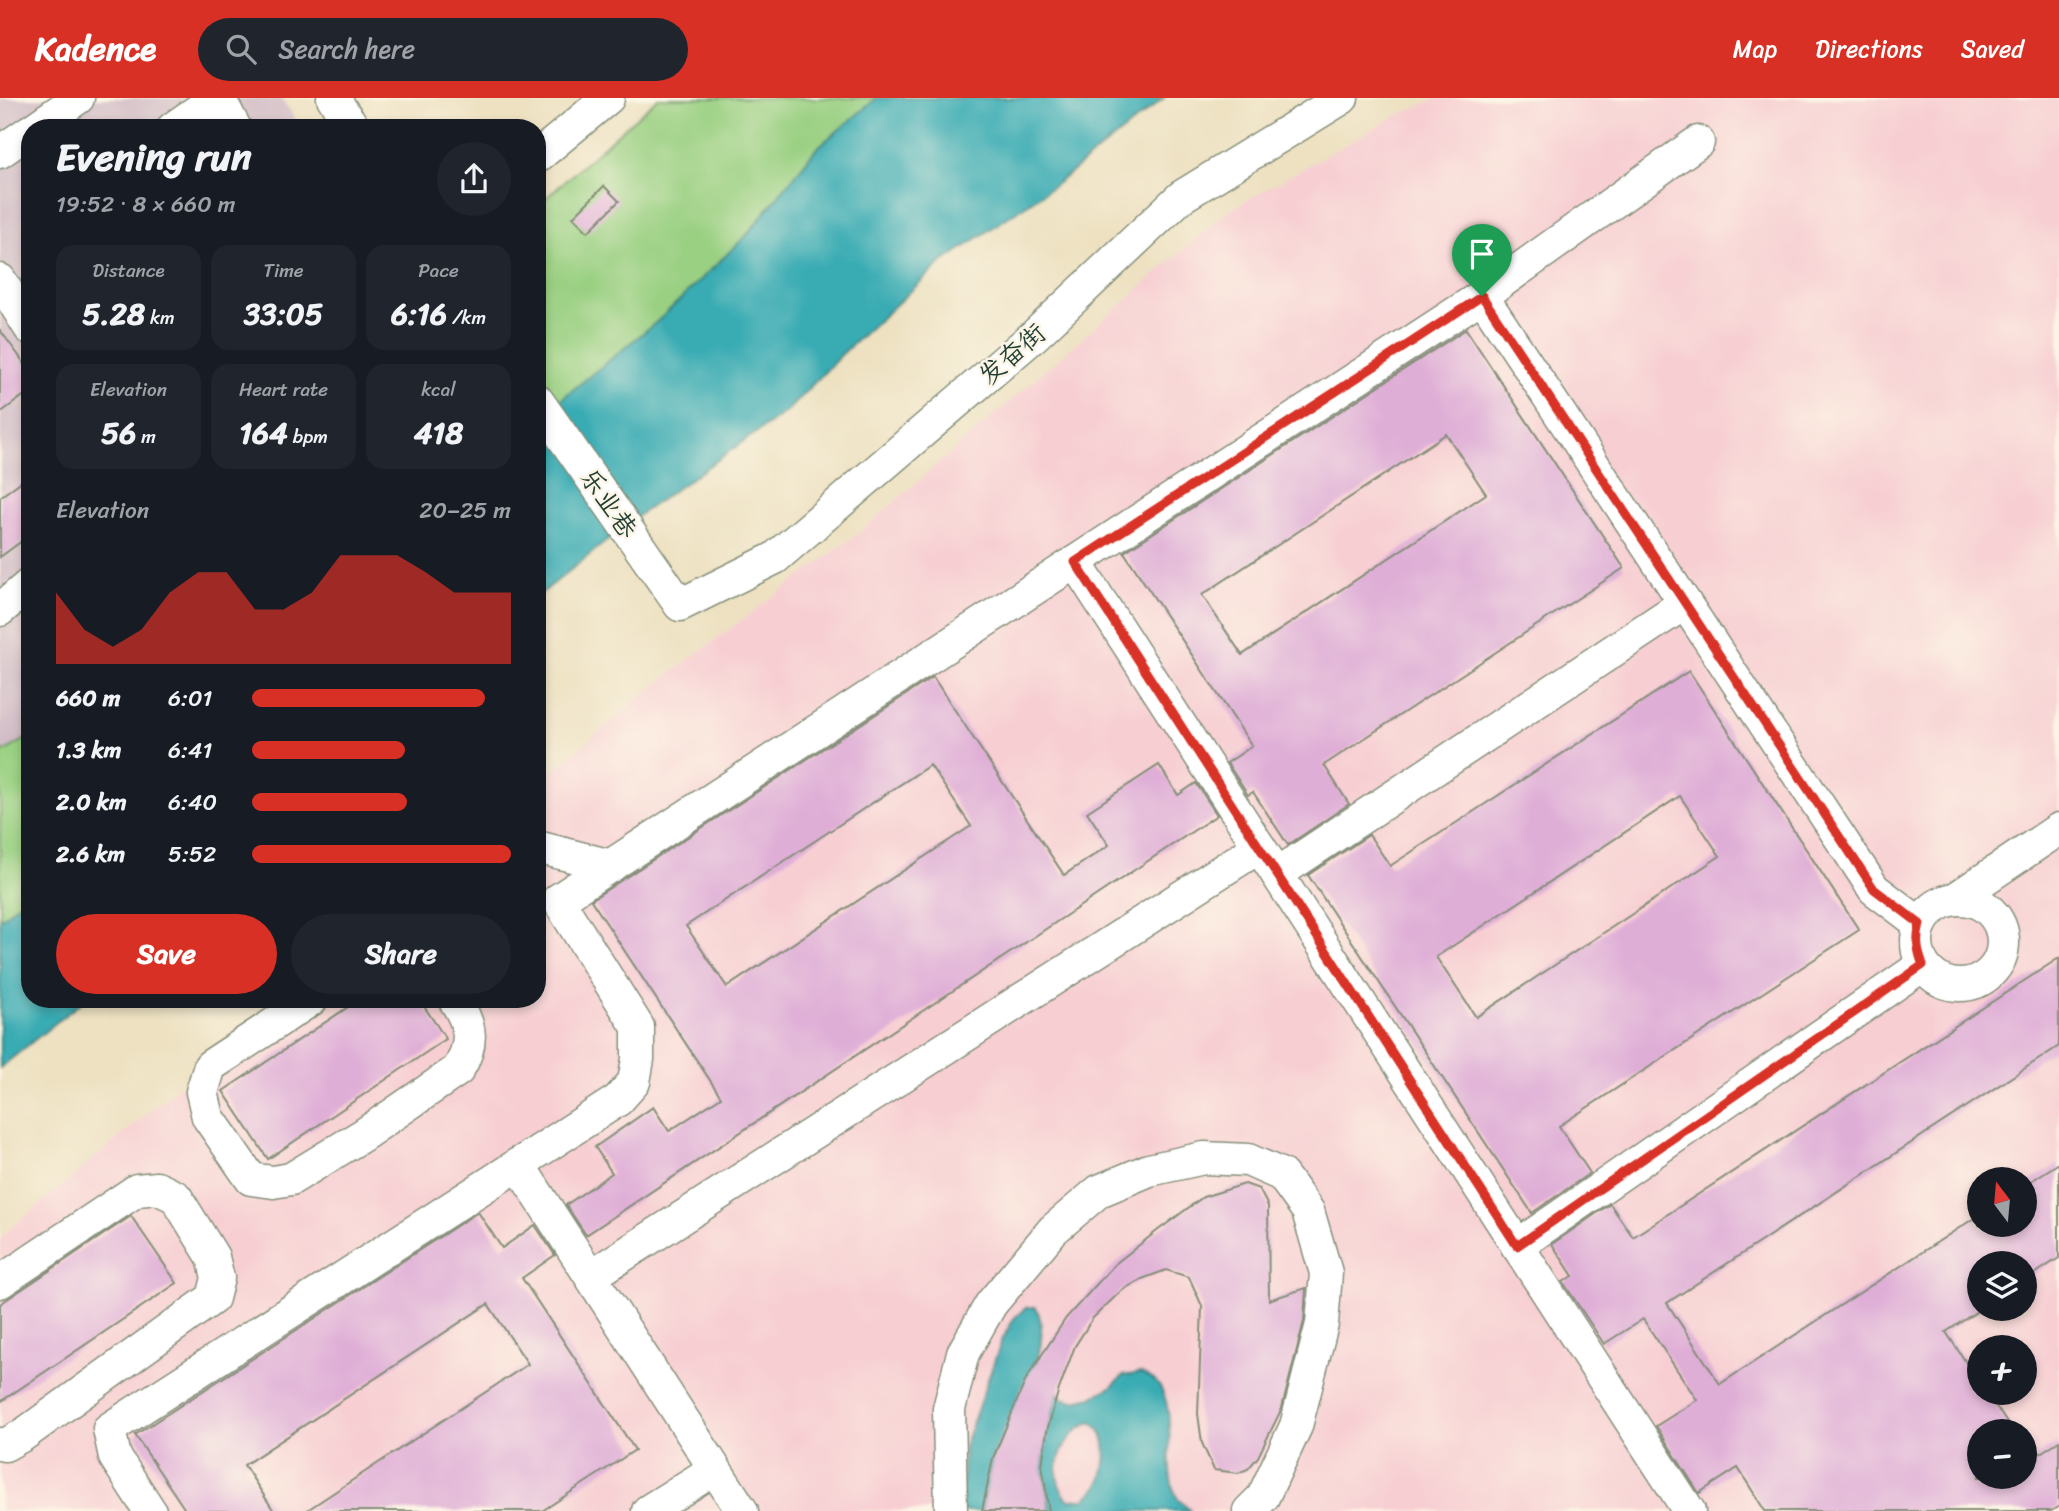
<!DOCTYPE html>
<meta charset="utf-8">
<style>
:root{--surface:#171b24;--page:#20242c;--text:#f1f3f6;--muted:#9ea1a6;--accent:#d93025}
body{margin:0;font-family:Sriracha,"LXGW WenKai TC",sans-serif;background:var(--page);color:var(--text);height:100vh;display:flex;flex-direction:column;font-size:26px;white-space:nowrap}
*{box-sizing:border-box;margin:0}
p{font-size:23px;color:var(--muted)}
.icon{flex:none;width:38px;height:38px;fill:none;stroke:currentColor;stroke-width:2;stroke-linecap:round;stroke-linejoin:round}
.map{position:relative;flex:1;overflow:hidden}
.details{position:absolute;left:21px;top:21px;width:525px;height:889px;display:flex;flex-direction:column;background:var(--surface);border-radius:28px;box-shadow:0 4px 10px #0003}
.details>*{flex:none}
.needle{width:46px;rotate:344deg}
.fabs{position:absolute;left:1967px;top:1069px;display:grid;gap:14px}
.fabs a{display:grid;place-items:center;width:70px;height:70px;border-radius:50%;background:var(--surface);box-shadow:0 4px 10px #0003;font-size:35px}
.pin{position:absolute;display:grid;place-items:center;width:60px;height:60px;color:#fff;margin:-72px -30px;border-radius:50% 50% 50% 0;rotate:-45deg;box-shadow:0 0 7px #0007}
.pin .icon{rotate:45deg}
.round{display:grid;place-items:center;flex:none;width:74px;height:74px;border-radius:37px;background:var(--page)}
.overview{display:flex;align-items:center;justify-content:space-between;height:119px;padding:0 35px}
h1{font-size:38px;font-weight:700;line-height:52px}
.stats{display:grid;grid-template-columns:repeat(3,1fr);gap:10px;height:119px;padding:7px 35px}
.stats div{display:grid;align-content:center;border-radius:18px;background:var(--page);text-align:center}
.stats b{font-size:30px;font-weight:700}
.stats small{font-size:19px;font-weight:400}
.stats p{font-size:19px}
.chart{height:196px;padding:14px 35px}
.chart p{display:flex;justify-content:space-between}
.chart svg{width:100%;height:126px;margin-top:7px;fill:var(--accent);opacity:.7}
.button{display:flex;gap:14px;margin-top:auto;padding:14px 35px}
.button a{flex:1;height:80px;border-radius:42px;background:var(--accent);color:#fff;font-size:28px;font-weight:700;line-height:80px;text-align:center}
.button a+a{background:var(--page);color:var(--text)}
ul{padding:0 35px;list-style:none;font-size:23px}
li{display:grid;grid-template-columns:112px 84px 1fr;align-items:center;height:52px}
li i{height:18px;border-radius:9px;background:var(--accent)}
header{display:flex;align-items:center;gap:42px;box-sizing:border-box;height:98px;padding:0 35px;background:var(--accent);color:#fff}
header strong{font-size:33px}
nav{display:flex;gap:38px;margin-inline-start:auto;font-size:24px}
.search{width:490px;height:63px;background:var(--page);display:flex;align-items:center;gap:18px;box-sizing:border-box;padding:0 24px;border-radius:38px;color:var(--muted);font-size:26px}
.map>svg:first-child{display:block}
</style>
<header>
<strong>Kadence</strong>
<div class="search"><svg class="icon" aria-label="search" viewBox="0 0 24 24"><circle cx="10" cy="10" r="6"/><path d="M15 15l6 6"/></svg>Search here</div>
<nav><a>Map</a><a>Directions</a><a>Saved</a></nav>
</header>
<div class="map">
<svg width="2059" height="1413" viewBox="0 0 2059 1413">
<rect width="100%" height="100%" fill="#fcf5e5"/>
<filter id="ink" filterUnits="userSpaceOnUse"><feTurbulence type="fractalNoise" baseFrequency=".0143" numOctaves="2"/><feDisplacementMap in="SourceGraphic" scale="14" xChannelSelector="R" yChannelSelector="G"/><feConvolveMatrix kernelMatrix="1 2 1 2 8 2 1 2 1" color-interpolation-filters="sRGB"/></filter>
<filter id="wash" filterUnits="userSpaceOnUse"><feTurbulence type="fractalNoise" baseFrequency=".00686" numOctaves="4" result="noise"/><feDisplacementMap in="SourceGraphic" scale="28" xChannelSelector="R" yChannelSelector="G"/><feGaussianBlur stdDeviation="1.57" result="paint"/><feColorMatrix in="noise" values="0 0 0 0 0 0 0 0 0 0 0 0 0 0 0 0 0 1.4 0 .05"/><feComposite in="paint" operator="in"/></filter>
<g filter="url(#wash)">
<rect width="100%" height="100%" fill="#ede1c1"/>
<path fill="#f7cfd3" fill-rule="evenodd" d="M 1437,0 L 2059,0 L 2059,1413 L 0,1413 L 0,1140 L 283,901 L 537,901 L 537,686 L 648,592 L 859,435 L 1228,113 L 1392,20 ZM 1979,1082 L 2025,1082 L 2025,1127 L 1979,1127 ZM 1979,1166 L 2025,1166 L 2025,1211 L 1979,1211 ZM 1979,1250 L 2025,1250 L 2025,1295 L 1979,1295 ZM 1979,1334 L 2025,1334 L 2025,1379 L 1979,1379 Z"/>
<path fill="#d2bdc7" d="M 0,0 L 281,0 L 302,30 L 30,30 L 30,639 L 0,656 Z"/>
<g fill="#9ad082" stroke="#5c865b" stroke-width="2">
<path d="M 658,0 L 877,0 L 817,50 L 746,138 L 659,222 L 537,321 L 537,108 Z"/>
<path d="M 30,639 L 30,795 L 0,822 L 0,656 Z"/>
</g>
<g fill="#39abb3" stroke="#2c7474" stroke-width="2" fill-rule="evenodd">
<path d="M 877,0 L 1164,0 L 1059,84 L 940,166 L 841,257 L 787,313 L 639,417 L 537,499 L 537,321 L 659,222 L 746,138 L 817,50 Z"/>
<path d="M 30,795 L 30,901 L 85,901 L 0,970 L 0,822 Z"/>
<path d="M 1027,1209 L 1036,1209 C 1044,1227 1042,1245 1037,1264 L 993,1360 L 982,1413 L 961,1413 L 964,1349 L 1002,1242 L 1015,1219 Z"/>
<path d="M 1140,1275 C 1144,1277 1151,1279 1155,1283 C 1182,1310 1159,1373 1178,1401 C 1182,1405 1187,1409 1190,1413 L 1050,1413 L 1042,1367 L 1047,1333 L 1058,1294 L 1061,1300 L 1074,1303 L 1092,1299 L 1111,1289 L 1123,1278 ZM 1091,1324 C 1111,1334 1108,1372 1097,1389 C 1094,1393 1089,1397 1085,1401 L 1069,1402 C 1044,1378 1062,1336 1091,1324 Z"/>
</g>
<g id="blocks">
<g fill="#dfaed7" fill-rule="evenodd">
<path d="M 604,88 L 619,103 L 588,134 L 573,119 Z"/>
<path d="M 1466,231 L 1624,470 L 1324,667 L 1349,706 L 1288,747 L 1253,694 L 1248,697 L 1227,665 L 1252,648 L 1124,454 ZM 1446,336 L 1486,396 L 1242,557 L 1202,497 Z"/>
<path d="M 0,232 L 30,273 L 30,293 L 0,315 Z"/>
<path d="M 30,377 L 30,437 L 0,459 L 0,399 Z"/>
<path d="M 1689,573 L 1859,832 L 1559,1028 L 1590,1075 L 1532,1115 L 1308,777 L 1369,737 L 1390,768 ZM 1680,698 L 1720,758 L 1476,919 L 1436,859 Z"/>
<path d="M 933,579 L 1064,777 L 1109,747 L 1087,714 L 1159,667 L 1178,697 L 1196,685 L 1217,717 L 586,1137 L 566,1107 L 612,1075 L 595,1049 L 653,1009 L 669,1033 L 721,999 L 591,802 ZM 930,667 L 971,728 L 727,889 L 686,828 Z"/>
<path d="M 2059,860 L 2059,948 L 1667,1205 L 1720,1286 L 1979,1117 L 1979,1127 L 2025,1127 L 2025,1087 L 2059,1065 L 2059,1160 L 2025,1182 L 2025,1166 L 1979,1166 L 1979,1212 L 1946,1234 L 1979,1284 L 1979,1295 L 1987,1295 L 2013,1334 L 1979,1334 L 1979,1379 L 2025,1379 L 2025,1365 L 2059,1343 L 2059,1408 L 2051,1413 L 1765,1413 L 1738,1370 L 1699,1395 L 1656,1328 L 1697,1302 L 1643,1221 L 1604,1246 L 1563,1184 L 1573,1178 L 1552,1146 L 1610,1106 L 1633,1139 Z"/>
<path d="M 360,901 L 419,901 L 446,941 L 268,1061 L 223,993 Z"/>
<path d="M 1245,1086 L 1259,1091 L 1268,1108 L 1269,1202 L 1306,1190 L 1304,1223 L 1282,1310 L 1258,1359 L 1248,1371 L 1238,1375 L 1214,1372 L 1202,1345 L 1198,1316 L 1202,1208 L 1189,1179 L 1166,1172 L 1142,1181 L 1121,1193 L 1093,1220 L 1075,1248 L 1058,1294 L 1047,1333 L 1042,1367 L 1049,1413 L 982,1413 L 993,1360 L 1026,1281 L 1066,1220 L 1115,1166 L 1157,1133 L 1203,1099 Z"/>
<path d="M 478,1114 L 502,1150 L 535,1127 L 555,1157 L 522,1180 L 635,1352 L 542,1413 L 306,1413 L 528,1266 L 488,1206 L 244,1367 L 274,1413 L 186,1413 L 135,1337 Z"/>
<path d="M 131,1118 L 177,1185 L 0,1304 L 0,1206 Z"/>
</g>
</g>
</g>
<g filter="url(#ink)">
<use href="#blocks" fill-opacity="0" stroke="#868f7a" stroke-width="2"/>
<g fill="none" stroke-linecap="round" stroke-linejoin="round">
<defs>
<g id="minor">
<path d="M 219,0 L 235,30"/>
<path d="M 333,0 L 354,30"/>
<path d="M 35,30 L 78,0"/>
<path d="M 173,30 L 216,0"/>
<path d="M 0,54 L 30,33"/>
<path d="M 537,59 L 608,0"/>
<path d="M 0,182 L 30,230"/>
<path d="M 1482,198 L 1874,791 L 1920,826"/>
<path d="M 537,302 L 680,507 L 775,460 L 1035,237 L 1181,99 L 1342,0"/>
<path d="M 1075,464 L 1689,1413"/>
<path d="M 0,512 L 30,486"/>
<path d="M 537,749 L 611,768"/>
<path d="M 1277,776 L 1685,505"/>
<path d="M 1955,801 L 2059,731"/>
<circle cx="1960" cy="844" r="43"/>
<path d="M 312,901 L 210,968 L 202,994 L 208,1019 L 251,1081 L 273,1084 L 291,1081 L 363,1037 L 458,972 C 474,945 472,927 454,901"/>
<path d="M 518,1066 L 742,1413"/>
<path d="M 1517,1148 L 1923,867"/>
<path d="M 591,1178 L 1259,749"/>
<path d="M 0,1184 L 137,1092 L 157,1090 L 176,1099 L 213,1159 L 218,1180 L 213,1200 L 23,1337 L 5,1347 L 0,1346"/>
<path d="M 150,1413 L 115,1359 L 109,1331 L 618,1002 L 634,984 L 638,961 L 638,929 L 558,802 L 1482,198 L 1698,44"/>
<path d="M 648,1413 L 715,1371"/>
<path d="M 951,1413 L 949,1311 L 963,1255 L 991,1206 L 1053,1132 L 1099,1093 L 1149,1072 L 1204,1060 L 1248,1062 L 1282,1077 L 1308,1113 L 1326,1175 L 1322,1226 L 1296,1328 L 1263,1399 L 1249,1413"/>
</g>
</defs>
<use href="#minor" stroke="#868f7a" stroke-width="35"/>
<use href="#minor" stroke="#fff" stroke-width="32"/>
</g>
</g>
<g fill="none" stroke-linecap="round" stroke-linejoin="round" filter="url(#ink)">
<defs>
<path id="route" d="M 1482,198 L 1874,791 L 1920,826 C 1916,842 1917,852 1923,867 L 1517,1148 L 1075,464 Z"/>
</defs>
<use href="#route" stroke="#fff" stroke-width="14"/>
<use href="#route" stroke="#d93025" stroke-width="9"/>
</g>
<g text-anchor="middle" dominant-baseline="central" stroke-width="5" stroke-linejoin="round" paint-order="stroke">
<g font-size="26" fill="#1f3d34" stroke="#fcf5e5">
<text transform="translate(1012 256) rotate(-41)">发奋街</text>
<text transform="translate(609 405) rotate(55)">乐业巷</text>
</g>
</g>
</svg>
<div class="fabs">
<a><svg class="needle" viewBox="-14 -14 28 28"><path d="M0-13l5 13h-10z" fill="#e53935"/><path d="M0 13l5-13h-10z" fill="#9ea1a6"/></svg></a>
<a><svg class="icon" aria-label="layers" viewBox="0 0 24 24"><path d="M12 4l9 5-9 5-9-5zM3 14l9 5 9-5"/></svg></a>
<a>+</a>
<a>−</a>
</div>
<div class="pin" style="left:1482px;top:198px;background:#1e9e55"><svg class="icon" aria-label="arrive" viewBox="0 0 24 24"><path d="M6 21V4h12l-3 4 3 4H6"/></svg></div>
<section class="details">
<div class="overview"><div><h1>Evening run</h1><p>19:52 · 8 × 660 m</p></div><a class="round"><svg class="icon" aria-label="share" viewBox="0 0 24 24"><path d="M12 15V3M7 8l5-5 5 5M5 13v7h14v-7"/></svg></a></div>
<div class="stats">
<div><p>Distance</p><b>5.28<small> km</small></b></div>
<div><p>Time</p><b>33:05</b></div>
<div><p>Pace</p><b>6:16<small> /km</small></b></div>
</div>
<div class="stats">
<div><p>Elevation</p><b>56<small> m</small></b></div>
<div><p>Heart rate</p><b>164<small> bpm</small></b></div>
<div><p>kcal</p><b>418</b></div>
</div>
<div class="chart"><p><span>Elevation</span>20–25 m</p>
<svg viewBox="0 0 160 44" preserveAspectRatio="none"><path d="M0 44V19L10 32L20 38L30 32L40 19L50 12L60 12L70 25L80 25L90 19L100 6L110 6L120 6L130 12L140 19L150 19L160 19V44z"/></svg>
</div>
<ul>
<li><b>660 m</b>6:01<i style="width:90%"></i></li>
<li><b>1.3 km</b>6:41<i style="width:59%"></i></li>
<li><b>2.0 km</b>6:40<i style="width:60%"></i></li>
<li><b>2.6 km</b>5:52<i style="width:100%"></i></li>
</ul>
<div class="button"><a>Save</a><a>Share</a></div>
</section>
</div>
